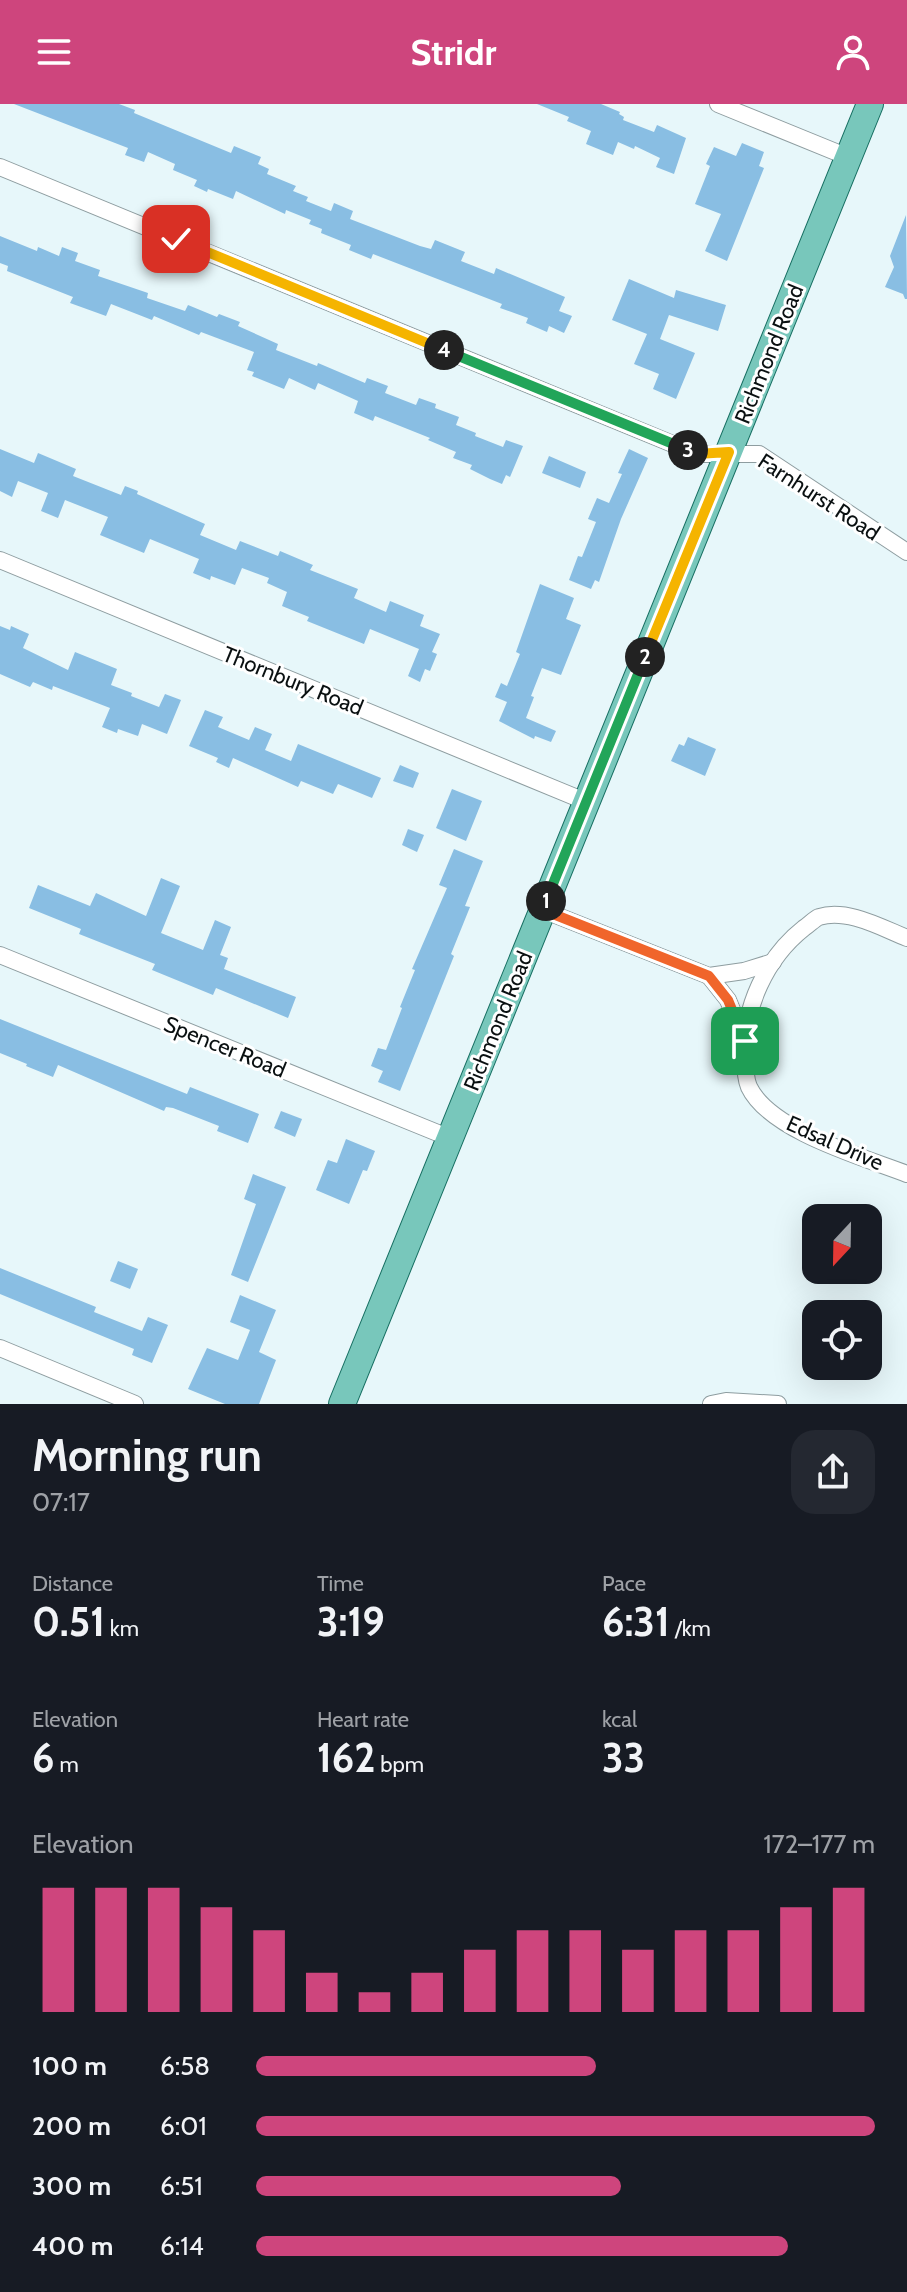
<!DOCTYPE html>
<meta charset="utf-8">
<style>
:root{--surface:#171b24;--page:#242831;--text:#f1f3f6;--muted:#9ea1a6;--accent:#ce457d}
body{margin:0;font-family:Cabin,sans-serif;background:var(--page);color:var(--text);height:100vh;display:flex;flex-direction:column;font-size:30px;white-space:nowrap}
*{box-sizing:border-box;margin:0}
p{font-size:26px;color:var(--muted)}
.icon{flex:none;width:44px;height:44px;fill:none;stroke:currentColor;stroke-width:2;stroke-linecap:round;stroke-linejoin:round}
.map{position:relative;height:1300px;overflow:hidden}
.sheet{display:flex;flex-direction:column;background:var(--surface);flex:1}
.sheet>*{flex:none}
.needle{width:52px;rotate:202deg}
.buttons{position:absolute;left:802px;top:1100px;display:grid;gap:16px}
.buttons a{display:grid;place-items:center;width:80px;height:80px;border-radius:16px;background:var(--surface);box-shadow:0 8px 32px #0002;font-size:40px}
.pin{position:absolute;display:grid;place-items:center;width:68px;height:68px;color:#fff;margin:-34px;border-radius:16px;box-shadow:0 4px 12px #0006}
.km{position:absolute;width:40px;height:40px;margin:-20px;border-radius:50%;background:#222;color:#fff;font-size:22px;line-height:40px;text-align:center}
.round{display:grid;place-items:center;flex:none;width:84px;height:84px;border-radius:24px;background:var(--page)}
.headline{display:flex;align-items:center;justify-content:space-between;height:136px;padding:0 32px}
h1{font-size:44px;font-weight:700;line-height:60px}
.stats{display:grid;grid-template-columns:repeat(3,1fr);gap:12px;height:136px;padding:8px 32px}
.stats div{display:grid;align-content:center}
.stats b{font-size:40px;font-weight:700}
.stats small{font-size:22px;font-weight:400}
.stats p{font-size:22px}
.chart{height:224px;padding:16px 32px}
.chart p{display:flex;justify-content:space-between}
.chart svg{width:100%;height:144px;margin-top:8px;stroke:var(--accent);stroke-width:6}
ul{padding:0 32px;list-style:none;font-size:26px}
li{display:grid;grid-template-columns:128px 96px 1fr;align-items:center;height:60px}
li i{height:20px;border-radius:10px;background:var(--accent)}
header{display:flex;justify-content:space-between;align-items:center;height:104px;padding:0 32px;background:var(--accent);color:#fff;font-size:36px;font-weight:700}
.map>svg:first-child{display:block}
</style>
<header><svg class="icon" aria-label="menu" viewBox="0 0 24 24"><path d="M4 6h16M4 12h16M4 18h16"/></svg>Stridr<svg class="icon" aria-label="person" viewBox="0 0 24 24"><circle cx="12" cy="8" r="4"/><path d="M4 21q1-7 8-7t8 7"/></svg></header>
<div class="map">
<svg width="907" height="1300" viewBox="0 0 907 1300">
<rect width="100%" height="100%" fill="#e7f7fa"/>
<g fill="#89bee3">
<path d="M 14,0 L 119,0 L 135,6 L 134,9 L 231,49 L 234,42 L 261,53 L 258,60 L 269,65 L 267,70 L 296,82 L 293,87 L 308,93 L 306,97 L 331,107 L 334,99 L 353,107 L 350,115 L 420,142 L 431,145 L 435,136 L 465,148 L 461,157 L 494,170 L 496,164 L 565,193 L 559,207 L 572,212 L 564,229 L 549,222 L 547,228 L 526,219 L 528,214 L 500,204 L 502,200 L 373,150 L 371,155 L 349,146 L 351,141 L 321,129 L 322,125 L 309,120 L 311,116 L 286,106 L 285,110 L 236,87 L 233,95 L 208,85 L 207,88 L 194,82 L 197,76 L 173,66 L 175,60 L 148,48 L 144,58 L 125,51 L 128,44 Z"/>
<path d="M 537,0 L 601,0 L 620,8 L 619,10 L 624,13 L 623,16 L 654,28 L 657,21 L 686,34 L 674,70 L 656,63 L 660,54 L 635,42 L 634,45 L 618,38 L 613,51 L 586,40 L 591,27 L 567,17 L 569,13 Z"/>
<path d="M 742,39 L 764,48 L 759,62 L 764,64 L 727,157 L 705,147 L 721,110 L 695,100 L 710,62 L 706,60 L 714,43 L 736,52 Z"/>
<path d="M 906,111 L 907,195 L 905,195 L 903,190 L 885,183 L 894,163 L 890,152 Z"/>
<path d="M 0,132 L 37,147 L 38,143 L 59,152 L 62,143 L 78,149 L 75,157 L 100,166 L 98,172 L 148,189 L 147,194 L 185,207 L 188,201 L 217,213 L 219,210 L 240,218 L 238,222 L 278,240 L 276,246 L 317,262 L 318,259 L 365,279 L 367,274 L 388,282 L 385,289 L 416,301 L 419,294 L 436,300 L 435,304 L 459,313 L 456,321 L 476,329 L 475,332 L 503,343 L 506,336 L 523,342 L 510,373 L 506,371 L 502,380 L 490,375 L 470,365 L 472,361 L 453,354 L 456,348 L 428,336 L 430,334 L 375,312 L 373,317 L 354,309 L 358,297 L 318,279 L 315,286 L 289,274 L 284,285 L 252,272 L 254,268 L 247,266 L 254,248 L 201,228 L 199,231 L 154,212 L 152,216 L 111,200 L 106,212 L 70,199 L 73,193 L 7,167 L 8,162 L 0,159 Z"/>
<path d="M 629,175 L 674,194 L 676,186 L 726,201 L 718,227 L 669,211 L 660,235 L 695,249 L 676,295 L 653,285 L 659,270 L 634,260 L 647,230 L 612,216 Z"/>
<path d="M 0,345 L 34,359 L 38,349 L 76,365 L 73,372 L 121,391 L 125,382 L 138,387 L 137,390 L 205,420 L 200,431 L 236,446 L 240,437 L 278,452 L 280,447 L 313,461 L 310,466 L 358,485 L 354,494 L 386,508 L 390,497 L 424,511 L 420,522 L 440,530 L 432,548 L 437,550 L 430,567 L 425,565 L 420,578 L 408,572 L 419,545 L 370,525 L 364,540 L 307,517 L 309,513 L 282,502 L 287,488 L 267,479 L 269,474 L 242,464 L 235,481 L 211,472 L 210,476 L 193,469 L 199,455 L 150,435 L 144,449 L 100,431 L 108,413 L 65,396 L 58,414 L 41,407 L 48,389 L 18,377 L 12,393 L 0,387 Z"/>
<path d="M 629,345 L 648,354 L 621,415 L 599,478 L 595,476 L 591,485 L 569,476 L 578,452 L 582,453 L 596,418 L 588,415 L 597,394 L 609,399 L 622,370 L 618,369 Z"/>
<path d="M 549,352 L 586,368 L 580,384 L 542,369 Z"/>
<path d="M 540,480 L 574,494 L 566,515 L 581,521 L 561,571 L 542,564 L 531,592 L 534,593 L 526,614 L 556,627 L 551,638 L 535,632 L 534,635 L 499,617 L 507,598 L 495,593 L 501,579 L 507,582 L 520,550 L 516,548 Z"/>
<path d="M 0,522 L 10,526 L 11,522 L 29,530 L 23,544 L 68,566 L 75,548 L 117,565 L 111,581 L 132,589 L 131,592 L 159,603 L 165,590 L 181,596 L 167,630 L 142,620 L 138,632 L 118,625 L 117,629 L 102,623 L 110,604 L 53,582 L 52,586 L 33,578 L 30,583 L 0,570 Z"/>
<path d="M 205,606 L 223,613 L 218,623 L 249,636 L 255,623 L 272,630 L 265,646 L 291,657 L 298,640 L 381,674 L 372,694 L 338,680 L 333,690 L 301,677 L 298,683 L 233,654 L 229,664 L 216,658 L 218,654 L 189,642 Z"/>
<path d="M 688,633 L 716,645 L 705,672 L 671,657 L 679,640 L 684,642 Z"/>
<path d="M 400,661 L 419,669 L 413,684 L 393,677 Z"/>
<path d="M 452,685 L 482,697 L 466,737 L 436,724 Z"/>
<path d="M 408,725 L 424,731 L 417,748 L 402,741 Z"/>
<path d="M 454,745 L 483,757 L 465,802 L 470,803 L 451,850 L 454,852 L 400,987 L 378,978 L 383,967 L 371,962 L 378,944 L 386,946 L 402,904 L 400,903 L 415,866 L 412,865 L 447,784 L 439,781 Z"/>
<path d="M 161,774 L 180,782 L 161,829 L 203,846 L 215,816 L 231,823 L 220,851 L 228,854 L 224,865 L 296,893 L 288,914 L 216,884 L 213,891 L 152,866 L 155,860 L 79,830 L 81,825 L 29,804 L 38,781 L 90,802 L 96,789 L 146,812 Z"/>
<path d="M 0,915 L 187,990 L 190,983 L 259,1010 L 248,1039 L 217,1027 L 219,1022 L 173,1004 L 166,1003 L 164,1007 L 58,961 L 53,973 L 26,962 L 27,960 L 0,949 Z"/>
<path d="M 281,1007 L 302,1015 L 295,1033 L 274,1024 Z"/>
<path d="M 346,1035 L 375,1047 L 367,1067 L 363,1066 L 349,1100 L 316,1086 L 328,1056 L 337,1059 Z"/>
<path d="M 253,1070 L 286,1083 L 248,1178 L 231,1171 L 256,1100 L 244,1095 Z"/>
<path d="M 118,1157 L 138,1165 L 130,1185 L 110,1177 Z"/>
<path d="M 0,1164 L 96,1203 L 94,1208 L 142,1227 L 148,1213 L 168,1221 L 152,1259 L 132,1251 L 134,1245 L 0,1190 Z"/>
<path d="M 240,1191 L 276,1206 L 259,1248 L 276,1256 L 259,1300 L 225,1300 L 188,1285 L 207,1244 L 238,1256 L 250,1226 L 230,1218 Z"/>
</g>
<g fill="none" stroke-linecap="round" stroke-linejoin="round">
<defs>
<g id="street">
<path d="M 718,0 L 848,53"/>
<path d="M 0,63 L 697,350 L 759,350 L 907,448"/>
<path d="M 0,456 L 587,698"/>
<path d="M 543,806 L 709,872 L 744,867 L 773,858"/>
<path d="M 907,834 C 882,824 847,804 819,813 C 814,815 809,821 804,824 C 766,854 743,904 745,952 C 745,962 745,974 749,983 C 770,1027 863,1053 907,1070"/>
<path d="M 0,851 L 450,1034"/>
<path d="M 709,872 L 728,896 L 744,936"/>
<path d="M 0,1244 L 135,1300"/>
<path d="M 711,1300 L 726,1297 L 778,1300"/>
</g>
<path id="primary" d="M 342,1300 L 870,0"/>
</defs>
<use href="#street" stroke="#8e9da0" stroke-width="18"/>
<use href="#primary" stroke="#176f62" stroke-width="28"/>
<use href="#street" stroke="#fff" stroke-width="16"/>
<use href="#primary" stroke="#78c7bb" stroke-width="26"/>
</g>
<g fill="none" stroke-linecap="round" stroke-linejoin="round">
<defs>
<path id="split-1" d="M 546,797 L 543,806 L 709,872 L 728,896 L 745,937"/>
<path id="split-2" d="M 546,797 L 645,553"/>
<path id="split-3" d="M 645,553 L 729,348 L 697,350 L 688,346"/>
<path id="split-4" d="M 444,246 L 688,346"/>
<path id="split-5" d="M 176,135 L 444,246"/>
</defs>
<use href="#split-1" stroke="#fff" stroke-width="16"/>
<use href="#split-2" stroke="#fff" stroke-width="16"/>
<use href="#split-3" stroke="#fff" stroke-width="16"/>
<use href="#split-4" stroke="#fff" stroke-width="16"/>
<use href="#split-5" stroke="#fff" stroke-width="16"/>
<use href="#split-1" stroke="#f0652b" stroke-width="10"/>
<use href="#split-2" stroke="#22a559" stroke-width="10"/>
<use href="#split-3" stroke="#f5b400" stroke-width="10"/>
<use href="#split-4" stroke="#22a559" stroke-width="10"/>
<use href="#split-5" stroke="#f5b400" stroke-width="10"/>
</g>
<g text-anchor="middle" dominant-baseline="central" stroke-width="6" stroke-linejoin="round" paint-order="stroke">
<g font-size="22" fill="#0a1011" stroke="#fff">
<text transform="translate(769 250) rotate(-68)">Richmond Road</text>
<text transform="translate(819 393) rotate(33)">Farnhurst Road</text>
<text transform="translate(293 577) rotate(22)">Thornbury Road</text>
<text transform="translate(498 917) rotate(-68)">Richmond Road</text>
<text transform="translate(225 943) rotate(22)">Spencer Road</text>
<text transform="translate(835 1039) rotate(24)">Edsal Drive</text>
</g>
</g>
</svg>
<div class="buttons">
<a><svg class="needle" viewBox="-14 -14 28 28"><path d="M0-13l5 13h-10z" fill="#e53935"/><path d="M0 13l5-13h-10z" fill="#9ea1a6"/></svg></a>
<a><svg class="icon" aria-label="locate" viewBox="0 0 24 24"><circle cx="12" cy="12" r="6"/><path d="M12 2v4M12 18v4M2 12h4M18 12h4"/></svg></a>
</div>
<div class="pin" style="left:745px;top:937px;background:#1e9e55"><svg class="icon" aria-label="arrive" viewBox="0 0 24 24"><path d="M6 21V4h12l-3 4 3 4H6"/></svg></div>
<div class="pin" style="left:176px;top:135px;background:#d93025"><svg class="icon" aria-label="check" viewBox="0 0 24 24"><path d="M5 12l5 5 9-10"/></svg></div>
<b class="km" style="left:546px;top:797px">1</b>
<b class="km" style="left:645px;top:553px">2</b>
<b class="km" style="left:688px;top:346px">3</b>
<b class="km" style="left:444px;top:246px">4</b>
</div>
<section class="sheet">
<div class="headline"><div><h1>Morning run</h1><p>07:17</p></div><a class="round"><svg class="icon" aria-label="share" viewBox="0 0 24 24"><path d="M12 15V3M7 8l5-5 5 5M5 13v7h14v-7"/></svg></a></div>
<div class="stats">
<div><p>Distance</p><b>0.51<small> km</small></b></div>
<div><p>Time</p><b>3:19</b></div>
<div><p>Pace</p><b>6:31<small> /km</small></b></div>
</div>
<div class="stats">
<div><p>Elevation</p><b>6<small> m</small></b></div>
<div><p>Heart rate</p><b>162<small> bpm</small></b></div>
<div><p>kcal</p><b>33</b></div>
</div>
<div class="chart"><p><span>Elevation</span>172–177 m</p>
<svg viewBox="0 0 160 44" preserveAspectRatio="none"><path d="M5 44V6M15 44V6M25 44V6M35 44V12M45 44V19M55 44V32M65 44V38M75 44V32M85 44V25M95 44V19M105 44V19M115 44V25M125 44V19M135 44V19M145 44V12M155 44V6"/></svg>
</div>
<ul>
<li><b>100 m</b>6:58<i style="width:55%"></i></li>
<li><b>200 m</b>6:01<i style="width:100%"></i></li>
<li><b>300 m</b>6:51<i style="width:59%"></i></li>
<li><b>400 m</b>6:14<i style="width:86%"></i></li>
</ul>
</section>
